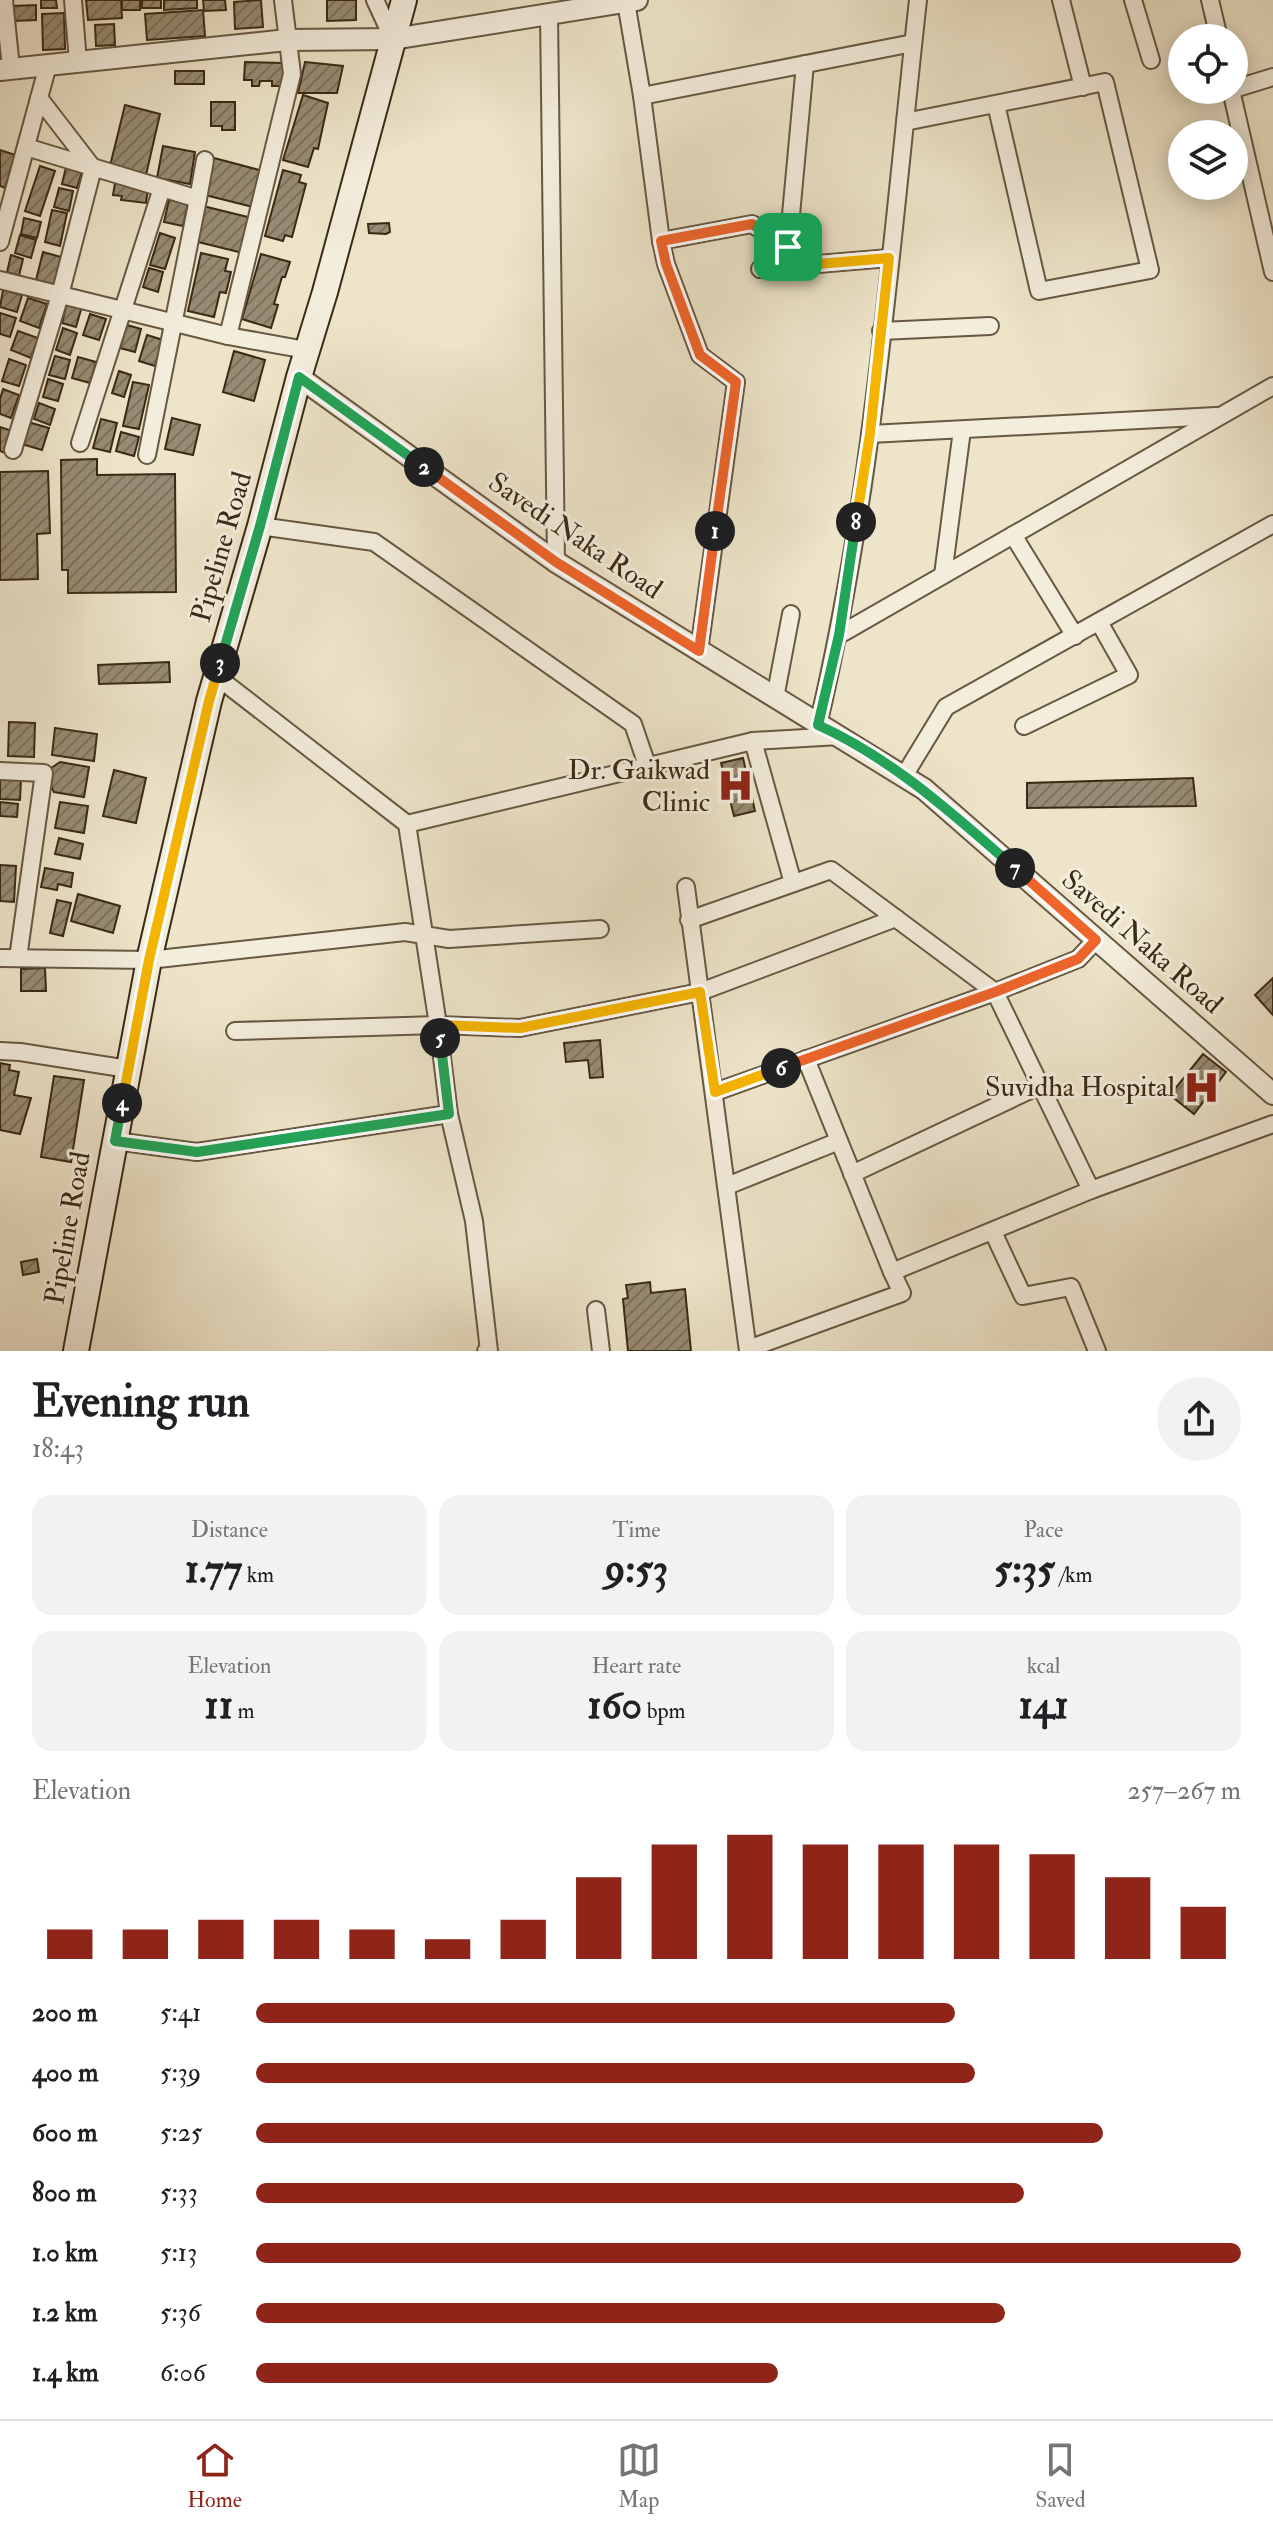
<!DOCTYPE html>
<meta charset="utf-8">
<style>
:root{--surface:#fff;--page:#f2f2f2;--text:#202124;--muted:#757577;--line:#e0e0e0;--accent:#8f2418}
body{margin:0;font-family:"IM FELL Double Pica",serif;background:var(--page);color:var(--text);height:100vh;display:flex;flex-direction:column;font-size:30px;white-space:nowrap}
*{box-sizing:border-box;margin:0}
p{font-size:26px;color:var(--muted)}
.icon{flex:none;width:44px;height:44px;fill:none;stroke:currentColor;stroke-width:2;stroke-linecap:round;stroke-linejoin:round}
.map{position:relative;height:1351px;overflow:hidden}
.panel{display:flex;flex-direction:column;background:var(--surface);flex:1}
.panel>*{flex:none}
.controls{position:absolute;left:1168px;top:24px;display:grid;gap:16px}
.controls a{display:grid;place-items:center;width:80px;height:80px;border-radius:50%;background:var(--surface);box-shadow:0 4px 20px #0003;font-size:40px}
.pin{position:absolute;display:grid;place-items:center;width:68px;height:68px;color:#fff;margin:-34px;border-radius:16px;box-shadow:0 4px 12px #0006}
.km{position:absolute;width:40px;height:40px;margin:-20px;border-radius:50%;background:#222;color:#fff;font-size:22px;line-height:40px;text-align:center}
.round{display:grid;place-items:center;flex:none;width:84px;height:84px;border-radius:42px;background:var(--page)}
.headline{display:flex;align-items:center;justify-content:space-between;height:136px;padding:0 32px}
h1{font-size:44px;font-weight:800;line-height:60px}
.metrics{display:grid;grid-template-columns:repeat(3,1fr);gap:12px;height:136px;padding:8px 32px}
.metrics div{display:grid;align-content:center;border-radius:20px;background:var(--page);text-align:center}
.metrics b{font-size:40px;font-weight:800}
.metrics small{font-size:22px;font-weight:400}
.metrics p{font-size:22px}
.chart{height:224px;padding:16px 32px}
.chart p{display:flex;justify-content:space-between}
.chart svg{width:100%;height:144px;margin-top:8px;stroke:var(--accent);stroke-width:6}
ul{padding:0 32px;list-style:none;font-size:26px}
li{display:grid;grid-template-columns:128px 96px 1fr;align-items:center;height:60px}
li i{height:20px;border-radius:10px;background:var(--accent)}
.dock{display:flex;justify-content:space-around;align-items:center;height:112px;border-top:2px solid var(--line);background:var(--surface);font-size:22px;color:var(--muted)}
.dock a{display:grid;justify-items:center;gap:4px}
.dock .on{color:var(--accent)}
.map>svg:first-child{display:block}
</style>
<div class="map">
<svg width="1273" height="1351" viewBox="0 0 1273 1351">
<defs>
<pattern id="building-hatch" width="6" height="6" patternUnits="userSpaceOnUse" patternTransform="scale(2)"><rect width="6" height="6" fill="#978b73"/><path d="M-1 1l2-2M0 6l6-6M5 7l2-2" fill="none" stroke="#7c725d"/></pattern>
</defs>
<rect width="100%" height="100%" fill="#ede4c9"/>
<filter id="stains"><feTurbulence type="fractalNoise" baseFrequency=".0025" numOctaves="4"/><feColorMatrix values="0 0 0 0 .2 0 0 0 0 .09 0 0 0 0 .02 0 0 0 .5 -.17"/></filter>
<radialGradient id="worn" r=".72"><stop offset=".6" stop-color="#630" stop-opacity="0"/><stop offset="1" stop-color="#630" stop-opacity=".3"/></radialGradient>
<g fill="url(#building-hatch)" stroke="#3a2a15" stroke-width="2">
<path d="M 41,0 L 56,0 L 57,8 L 41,8 Z"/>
<path d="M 86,0 L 121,0 L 122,18 L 88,20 Z"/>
<rect x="122" y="0" width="18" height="10"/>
<rect x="142" y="0" width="19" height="8"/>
<path d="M 164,0 L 197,0 L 197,8 L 164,10 Z"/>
<path d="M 203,0 L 225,0 L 226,10 L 204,11 Z"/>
<path d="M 261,0 L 263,27 L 235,29 L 234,2 Z"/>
<path d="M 327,0 L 356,0 L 356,20 L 327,21 Z"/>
<path d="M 36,5 L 36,20 L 13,21 L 12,6 Z"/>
<path d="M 203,10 L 205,36 L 147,40 L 145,14 Z"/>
<path d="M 64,13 L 65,49 L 43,50 L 42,14 Z"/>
<path d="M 114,24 L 115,45 L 96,46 L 95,25 Z"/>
<path d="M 245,62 L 283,63 L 283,86 L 272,86 L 272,81 L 260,81 L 259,86 L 252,86 L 252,80 L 244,80 Z"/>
<path d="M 305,62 L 343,66 L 337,93 L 298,93 Z"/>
<rect x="175" y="71" width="29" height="13"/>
<path d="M 303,95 L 328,103 L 318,149 L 314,148 L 308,167 L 283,160 Z"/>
<path d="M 211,102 L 235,102 L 235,130 L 222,130 L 222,126 L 211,126 Z"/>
<path d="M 125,105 L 160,114 L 146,175 L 110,166 Z"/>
<path d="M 163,146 L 195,152 L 190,184 L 157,178 Z"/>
<path d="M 0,150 L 15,155 L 5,188 L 0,186 Z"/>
<path d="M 214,158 L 263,171 L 253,207 L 205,195 Z"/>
<path d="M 67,163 L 83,168 L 77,188 L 62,184 Z"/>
<path d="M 40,166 L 55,171 L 40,216 L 25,211 Z"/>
<path d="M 283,170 L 301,175 L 299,182 L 306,184 L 292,237 L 285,235 L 283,241 L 265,236 Z"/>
<path d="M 115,183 L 148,188 L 146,203 L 121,200 L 122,196 L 113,195 Z"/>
<path d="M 59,188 L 73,191 L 69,211 L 54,207 Z"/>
<path d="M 170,195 L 189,199 L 183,226 L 164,222 Z"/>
<path d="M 203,206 L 252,218 L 243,253 L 194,241 Z"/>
<path d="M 52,210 L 67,213 L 60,246 L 45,242 Z"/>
<path d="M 24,218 L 41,222 L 37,238 L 21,234 Z"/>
<path d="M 389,223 L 390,232 L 386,234 L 369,233 L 368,224 Z"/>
<path d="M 160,233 L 175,238 L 165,269 L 150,265 Z"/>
<path d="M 20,235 L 36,240 L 31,258 L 15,253 Z"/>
<path d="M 43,252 L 61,257 L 54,285 L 36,280 Z"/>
<path d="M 201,253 L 228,259 L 225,271 L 231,272 L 226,293 L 220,292 L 214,317 L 188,311 Z"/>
<path d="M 261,254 L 290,262 L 285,277 L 282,277 L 274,304 L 278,305 L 271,328 L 242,319 Z"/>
<path d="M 11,255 L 23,259 L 19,276 L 7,272 Z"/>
<path d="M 149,268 L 163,272 L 158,292 L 143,287 Z"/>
<path d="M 3,290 L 22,295 L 17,312 L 0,307 Z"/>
<path d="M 28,298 L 47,304 L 39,328 L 20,321 Z"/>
<path d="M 67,302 L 82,306 L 76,327 L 62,323 Z"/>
<path d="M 0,313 L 16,318 L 10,337 L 0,334 Z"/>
<path d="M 90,314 L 106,319 L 99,340 L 83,335 Z"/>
<path d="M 127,325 L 141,329 L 135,352 L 120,348 Z"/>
<path d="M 63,328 L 77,333 L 70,355 L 56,350 Z"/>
<path d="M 18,331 L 38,338 L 31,358 L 11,350 Z"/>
<path d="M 147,335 L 163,340 L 155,366 L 139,361 Z"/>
<path d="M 234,351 L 265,360 L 254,401 L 223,392 Z"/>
<path d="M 55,356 L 70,360 L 65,379 L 49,375 Z"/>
<path d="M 78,357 L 96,362 L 90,383 L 72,378 Z"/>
<path d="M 9,359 L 26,365 L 19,386 L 2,381 Z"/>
<path d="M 119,371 L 131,375 L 124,397 L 112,393 Z"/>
<path d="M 48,379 L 63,384 L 58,401 L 43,397 Z"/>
<path d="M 133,382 L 149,385 L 139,429 L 123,426 Z"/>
<path d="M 3,389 L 19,395 L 11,418 L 0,414 L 0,399 Z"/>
<path d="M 39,403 L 55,409 L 50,425 L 34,419 Z"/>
<path d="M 172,418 L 200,425 L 193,455 L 165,449 Z"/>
<path d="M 101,419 L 117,423 L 110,452 L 93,448 Z"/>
<path d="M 28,422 L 49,428 L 42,450 L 22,444 Z"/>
<path d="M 0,427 L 12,431 L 5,453 L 0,451 Z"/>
<path d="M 121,432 L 139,437 L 134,456 L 116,451 Z"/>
<path d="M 97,459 L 97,475 L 175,474 L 176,592 L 68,593 L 68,570 L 62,570 L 61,460 Z"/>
<path d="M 48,471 L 50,533 L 37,534 L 38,579 L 0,580 L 0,472 Z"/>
<path d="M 169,662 L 170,682 L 99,684 L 98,665 Z"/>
<path d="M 9,722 L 35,723 L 34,757 L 8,756 Z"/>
<path d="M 55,728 L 97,734 L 94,761 L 52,755 Z"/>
<path d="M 743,758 L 755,811 L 734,816 L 721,763 Z"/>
<path d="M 60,762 L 89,767 L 84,797 L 54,792 L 44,773 Z"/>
<path d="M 114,770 L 146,778 L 136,823 L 103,816 Z"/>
<path d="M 0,778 L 21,779 L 20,800 L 0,799 Z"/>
<path d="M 1193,778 L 1196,806 L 1027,808 L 1027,783 Z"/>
<path d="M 0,802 L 18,804 L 17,817 L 0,816 Z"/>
<path d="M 60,802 L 88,806 L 84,833 L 55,828 Z"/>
<path d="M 59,838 L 83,844 L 80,859 L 55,854 Z"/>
<path d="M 0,865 L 16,866 L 14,902 L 0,901 Z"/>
<path d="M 45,868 L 73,873 L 71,887 L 58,884 L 57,890 L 41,887 Z"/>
<path d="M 78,894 L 120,906 L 113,933 L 71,921 Z"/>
<path d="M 57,900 L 71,903 L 63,936 L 50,933 Z"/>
<path d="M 45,968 L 46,991 L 21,991 L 21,969 Z"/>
<path d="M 1273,978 L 1273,1015 L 1255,995 Z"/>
<path d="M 600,1040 L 603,1077 L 590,1078 L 588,1060 L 566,1062 L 564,1043 Z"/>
<path d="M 1203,1054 L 1226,1072 L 1194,1114 L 1170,1095 Z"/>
<path d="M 0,1063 L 10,1065 L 9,1070 L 19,1072 L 14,1095 L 31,1098 L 20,1134 L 0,1130 Z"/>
<path d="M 54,1076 L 84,1080 L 71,1162 L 41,1157 Z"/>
<path d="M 37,1259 L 39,1272 L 23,1275 L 21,1262 Z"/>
<path d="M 650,1282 L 651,1293 L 685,1289 L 691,1351 L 628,1351 L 623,1299 L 628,1298 L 626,1285 Z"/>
</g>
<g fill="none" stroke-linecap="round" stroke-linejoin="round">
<defs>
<g id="minor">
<path d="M 4,0 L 11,68"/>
<path d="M 73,0 L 78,62"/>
<path d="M 375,0 L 393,39"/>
<path d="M 1061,0 L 1083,87"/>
<path d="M 1133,0 L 1151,60"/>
<path d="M 1210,0 L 1219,38"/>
<path d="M 626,2 L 642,96 L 661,241"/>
<path d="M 549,15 L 556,562"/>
<path d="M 1234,89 L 1273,77"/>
<path d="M 1231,90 L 1273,272"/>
<path d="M 642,96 L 913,43"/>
<path d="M 905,122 L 1105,82 L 1150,270 L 1039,291 L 996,104"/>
<path d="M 26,147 L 162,188 L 80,443"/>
<path d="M 198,199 L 205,160"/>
<path d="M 0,242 L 48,65"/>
<path d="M 760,269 L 778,266 L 784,262 L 794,266 L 889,258"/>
<path d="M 0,280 L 228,336 L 306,350"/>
<path d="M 881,331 L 990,326"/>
<path d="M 228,336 L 292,74 L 283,0"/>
<path d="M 870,434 L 1216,416"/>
<path d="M 13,450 L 60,295 L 93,168 L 39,98"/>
<path d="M 147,455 L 198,199 L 162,188"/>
<path d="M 260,526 L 374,542 L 633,724 L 647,765"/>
<path d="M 1013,535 L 1075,636"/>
<path d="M 943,575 L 962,430"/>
<path d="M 839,635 L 1273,386"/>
<path d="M 699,651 L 736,382 L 700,355 L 666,264 L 661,241 L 752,224 L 788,247 L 805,64"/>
<path d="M 216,676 L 407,824 L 438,1025 L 449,1114 L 474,1221 L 489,1351 L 486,1351"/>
<path d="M 775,698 L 791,614"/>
<path d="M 818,725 C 874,488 891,242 918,0"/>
<path d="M 1024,726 L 1129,675 L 1099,622"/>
<path d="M 753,741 L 793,883"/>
<path d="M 0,771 L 44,773 L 18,958"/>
<path d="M 904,776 L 946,707 L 1273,524"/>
<path d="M 407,824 L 753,741 L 840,736"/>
<path d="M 686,887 L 748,1351"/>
<path d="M 689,920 L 831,870 L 995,992 L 1091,1190"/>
<path d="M 0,958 L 149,960 L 405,932 L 449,939 L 600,929"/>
<path d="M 235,1031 L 438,1025 L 520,1028 L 700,992 L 896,918"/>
<path d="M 0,1051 L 20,1052 L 128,1069"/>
<path d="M 806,1059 L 892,1272"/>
<path d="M 715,1092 L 995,992 L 1078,959 L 1096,940"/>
<path d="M 115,1141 L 197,1152 L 449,1114"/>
<path d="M 852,1174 L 1041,1085"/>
<path d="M 727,1186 L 839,1141"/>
<path d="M 993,1232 L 1023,1296 L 1071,1287 L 1097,1351"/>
<path d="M 596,1310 L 601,1351"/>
<path d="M 748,1349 L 902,1293 L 892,1272 L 1091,1190 L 1273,1124"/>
</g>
<g id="tertiary">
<path d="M 0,70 L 287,40 L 393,39 L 637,0"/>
<path d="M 299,377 L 556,562 L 924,789 L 1273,1094"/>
</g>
<path id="secondary" d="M 76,1351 L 149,960 L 209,701 L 260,526 L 299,377 L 325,292 L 404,0"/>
</defs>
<use href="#minor" stroke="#675842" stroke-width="20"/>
<use href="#tertiary" stroke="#675842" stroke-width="24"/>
<use href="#secondary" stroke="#3a2a15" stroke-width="28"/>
<use href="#minor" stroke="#f3eddc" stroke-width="16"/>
<use href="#tertiary" stroke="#f3eddc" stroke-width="20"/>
<use href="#secondary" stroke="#f3eddc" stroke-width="24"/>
</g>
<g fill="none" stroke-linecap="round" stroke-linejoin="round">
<defs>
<path id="split-1" d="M 715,531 L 736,382 L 700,355 L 666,264 L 661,241 L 752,224 L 788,247"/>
<path id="split-2" d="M 424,467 L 556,562 L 699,651 L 715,531"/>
<path id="split-3" d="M 220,663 L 260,526 L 299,377 L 424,467"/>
<path id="split-4" d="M 122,1103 L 149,960 L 209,701 L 220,663"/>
<path id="split-5" d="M 122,1103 L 115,1141 L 197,1152 L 449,1114 L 440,1038"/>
<path id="split-6" d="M 440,1038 L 438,1025 L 520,1028 L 700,992 L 715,1092 L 781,1068"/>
<path id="split-7" d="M 781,1068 L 995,992 L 1078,959 L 1096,940 L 1015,868"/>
<path id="split-8" d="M 856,522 L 839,635 L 818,725 C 893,759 953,814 1015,868"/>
<path id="split-9" d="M 788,247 L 784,262 L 794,266 L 889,258 L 870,434 L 856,522"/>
</defs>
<use href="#split-1" stroke="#fff" stroke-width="16"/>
<use href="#split-2" stroke="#fff" stroke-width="16"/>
<use href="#split-3" stroke="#fff" stroke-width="16"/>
<use href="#split-4" stroke="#fff" stroke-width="16"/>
<use href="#split-5" stroke="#fff" stroke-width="16"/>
<use href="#split-6" stroke="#fff" stroke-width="16"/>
<use href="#split-7" stroke="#fff" stroke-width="16"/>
<use href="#split-8" stroke="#fff" stroke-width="16"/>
<use href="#split-9" stroke="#fff" stroke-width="16"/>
<use href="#split-1" stroke="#f0652b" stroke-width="10"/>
<use href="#split-2" stroke="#f0652b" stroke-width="10"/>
<use href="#split-3" stroke="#22a559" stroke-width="10"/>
<use href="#split-4" stroke="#f5b400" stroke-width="10"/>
<use href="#split-5" stroke="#22a559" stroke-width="10"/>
<use href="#split-6" stroke="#f5b400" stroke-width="10"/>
<use href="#split-7" stroke="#f0652b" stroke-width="10"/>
<use href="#split-8" stroke="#22a559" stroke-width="10"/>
<use href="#split-9" stroke="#f5b400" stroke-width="10"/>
</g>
<defs>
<symbol id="hospital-bare" viewBox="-9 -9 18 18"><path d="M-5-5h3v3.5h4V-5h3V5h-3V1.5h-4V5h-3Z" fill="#8f2418" stroke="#f3eddc" stroke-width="2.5" paint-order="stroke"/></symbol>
</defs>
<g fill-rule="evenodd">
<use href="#hospital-bare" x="710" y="760" width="51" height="51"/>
<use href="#hospital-bare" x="1176" y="1062" width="51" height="51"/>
</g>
<g text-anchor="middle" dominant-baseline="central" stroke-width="6" stroke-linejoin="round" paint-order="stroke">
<g font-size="28" fill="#3a2a15" stroke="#f3eddc">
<text transform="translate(575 536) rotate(34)">Savedi Naka Road</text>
<text transform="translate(222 547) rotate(-74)">Pipeline Road</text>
<text transform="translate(1142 942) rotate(41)">Savedi Naka Road</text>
<text transform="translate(68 1228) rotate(-80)">Pipeline Road</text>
</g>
<g font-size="28" fill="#3a2a15" stroke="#f3eddc" text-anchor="end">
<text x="710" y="770">Dr. Gaikwad<tspan x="710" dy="32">Clinic</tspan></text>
<text x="1175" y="1087">Suvidha Hospital</text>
</g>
</g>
<rect width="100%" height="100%" filter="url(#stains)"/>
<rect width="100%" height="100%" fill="url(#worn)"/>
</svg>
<div class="controls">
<a><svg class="icon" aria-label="locate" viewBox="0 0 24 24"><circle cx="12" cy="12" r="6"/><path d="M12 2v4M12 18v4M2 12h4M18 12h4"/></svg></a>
<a><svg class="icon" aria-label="layers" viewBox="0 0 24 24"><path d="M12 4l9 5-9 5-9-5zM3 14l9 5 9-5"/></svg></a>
</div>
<div class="pin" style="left:788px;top:247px;background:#1e9e55"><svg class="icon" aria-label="arrive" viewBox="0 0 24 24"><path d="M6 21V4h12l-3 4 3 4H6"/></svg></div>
<b class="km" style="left:715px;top:531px">1</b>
<b class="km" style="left:424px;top:467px">2</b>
<b class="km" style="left:220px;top:663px">3</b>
<b class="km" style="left:122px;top:1103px">4</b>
<b class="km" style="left:440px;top:1038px">5</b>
<b class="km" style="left:781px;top:1068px">6</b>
<b class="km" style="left:1015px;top:868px">7</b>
<b class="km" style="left:856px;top:522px">8</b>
</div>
<section class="panel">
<div class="headline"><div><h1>Evening run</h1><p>18:43</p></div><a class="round"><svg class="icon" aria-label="share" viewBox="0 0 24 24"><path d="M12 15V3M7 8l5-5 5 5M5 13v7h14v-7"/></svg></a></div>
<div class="metrics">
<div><p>Distance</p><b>1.77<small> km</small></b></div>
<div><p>Time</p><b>9:53</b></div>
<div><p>Pace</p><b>5:35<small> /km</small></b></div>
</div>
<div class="metrics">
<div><p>Elevation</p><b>11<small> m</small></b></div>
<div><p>Heart rate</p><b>160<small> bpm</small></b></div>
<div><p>kcal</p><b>141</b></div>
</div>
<div class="chart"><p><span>Elevation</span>257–267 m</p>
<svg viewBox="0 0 160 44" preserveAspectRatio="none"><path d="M5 44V35M15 44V35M25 44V32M35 44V32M45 44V35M55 44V38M65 44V32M75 44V19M85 44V9M95 44V6M105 44V9M115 44V9M125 44V9M135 44V12M145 44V19M155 44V28"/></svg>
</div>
<ul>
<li><b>200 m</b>5:41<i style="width:71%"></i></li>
<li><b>400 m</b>5:39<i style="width:73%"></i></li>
<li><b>600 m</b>5:25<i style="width:86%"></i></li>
<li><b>800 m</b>5:33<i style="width:78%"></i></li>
<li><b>1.0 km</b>5:13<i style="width:100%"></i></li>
<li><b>1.2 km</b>5:36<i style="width:76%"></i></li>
<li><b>1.4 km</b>6:06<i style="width:53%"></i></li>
</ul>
</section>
<nav class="dock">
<a class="on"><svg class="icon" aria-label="home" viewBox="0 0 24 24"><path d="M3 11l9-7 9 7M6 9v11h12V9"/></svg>Home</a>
<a><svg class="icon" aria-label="map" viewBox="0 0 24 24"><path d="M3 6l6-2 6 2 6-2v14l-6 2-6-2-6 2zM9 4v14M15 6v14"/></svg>Map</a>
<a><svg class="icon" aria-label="saved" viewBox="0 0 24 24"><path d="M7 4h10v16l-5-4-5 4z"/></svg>Saved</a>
</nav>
